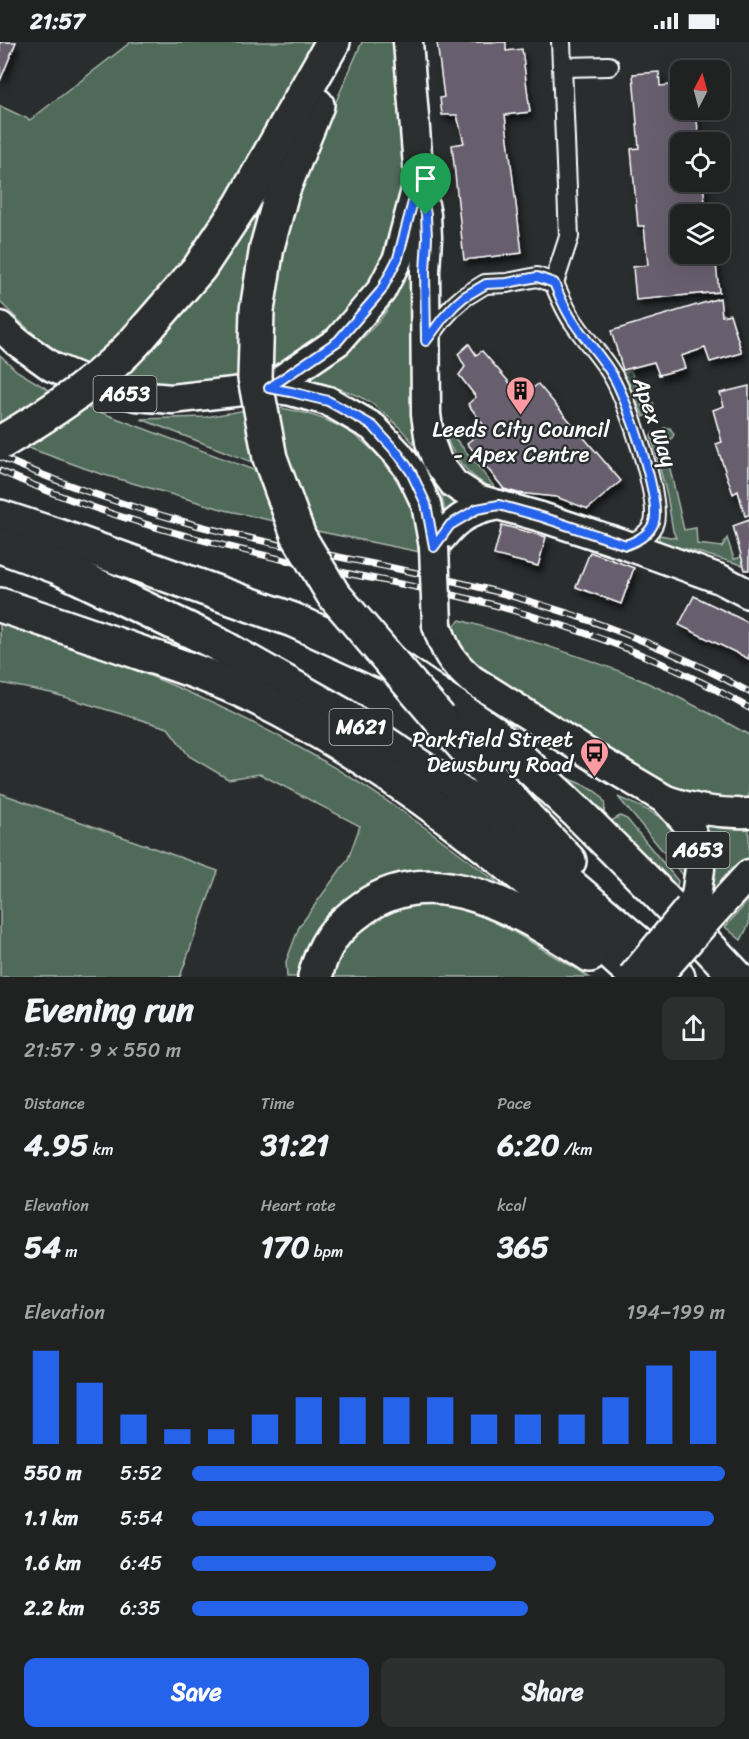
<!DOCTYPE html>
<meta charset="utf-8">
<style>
:root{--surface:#202222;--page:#2d2f2f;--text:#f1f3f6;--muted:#a2a4a5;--line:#3d3f40;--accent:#2563eb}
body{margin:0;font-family:Sriracha,sans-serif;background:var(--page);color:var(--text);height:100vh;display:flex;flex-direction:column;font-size:22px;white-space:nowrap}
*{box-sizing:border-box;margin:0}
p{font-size:20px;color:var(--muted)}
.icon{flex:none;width:33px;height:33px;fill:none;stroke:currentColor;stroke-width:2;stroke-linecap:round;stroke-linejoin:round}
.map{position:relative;height:935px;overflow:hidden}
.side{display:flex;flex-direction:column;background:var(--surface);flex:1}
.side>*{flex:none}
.needle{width:39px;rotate:6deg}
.fabs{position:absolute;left:670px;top:18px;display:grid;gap:12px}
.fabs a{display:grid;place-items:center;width:60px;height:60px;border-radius:12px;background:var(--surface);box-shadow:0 6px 24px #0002,0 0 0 2px var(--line);font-size:30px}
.pin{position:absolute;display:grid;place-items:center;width:51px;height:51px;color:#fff;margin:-62px -26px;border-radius:50% 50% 50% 0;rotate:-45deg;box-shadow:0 0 6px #0007}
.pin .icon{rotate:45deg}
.round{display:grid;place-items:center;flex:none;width:63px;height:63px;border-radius:12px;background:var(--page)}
.headline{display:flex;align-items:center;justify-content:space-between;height:102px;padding:0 24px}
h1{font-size:33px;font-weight:700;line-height:45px}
.stats{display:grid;grid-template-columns:repeat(3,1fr);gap:9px;height:102px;padding:6px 24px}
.stats div{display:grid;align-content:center}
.stats b{font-size:30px;font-weight:700}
.stats small{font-size:16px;font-weight:400}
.stats p{font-size:16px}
.chart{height:168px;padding:12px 24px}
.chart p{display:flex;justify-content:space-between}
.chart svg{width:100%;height:108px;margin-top:6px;stroke:var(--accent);stroke-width:6}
.cta{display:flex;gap:12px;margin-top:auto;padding:12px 24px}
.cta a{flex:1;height:69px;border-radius:12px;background:var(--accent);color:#fff;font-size:24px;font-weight:700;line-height:69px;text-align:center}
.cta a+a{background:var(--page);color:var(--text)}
ul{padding:0 24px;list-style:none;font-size:20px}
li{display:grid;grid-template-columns:96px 72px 1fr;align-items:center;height:45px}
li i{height:15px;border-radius:8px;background:var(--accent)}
.status{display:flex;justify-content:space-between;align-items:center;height:42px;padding:0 30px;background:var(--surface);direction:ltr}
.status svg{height:16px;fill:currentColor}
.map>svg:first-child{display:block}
</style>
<div class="status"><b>21:57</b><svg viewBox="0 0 49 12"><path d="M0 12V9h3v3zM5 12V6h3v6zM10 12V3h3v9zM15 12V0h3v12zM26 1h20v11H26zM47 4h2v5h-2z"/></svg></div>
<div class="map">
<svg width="749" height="935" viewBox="0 0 749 935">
<defs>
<filter id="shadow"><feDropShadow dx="3.5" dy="6" stdDeviation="3" flood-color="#0009"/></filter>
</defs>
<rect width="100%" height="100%" fill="#2a2d2e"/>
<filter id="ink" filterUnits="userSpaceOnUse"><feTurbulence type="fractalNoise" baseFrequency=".0167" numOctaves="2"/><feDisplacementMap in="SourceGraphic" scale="12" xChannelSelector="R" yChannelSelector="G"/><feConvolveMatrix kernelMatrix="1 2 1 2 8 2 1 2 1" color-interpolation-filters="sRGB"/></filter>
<g filter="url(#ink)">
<g fill="#4f6a59" stroke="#a7b4ac" stroke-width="1.5">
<path d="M 131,0 L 321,0 L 202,204 L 88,328 C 52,310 29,289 0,260 L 0,64 L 30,78 Z"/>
<path d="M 362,0 L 400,0 L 406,121 L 403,163 L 390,208 L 365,252 L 330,288 L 268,330 L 275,236 L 296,151 Z"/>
<path d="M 273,135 L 242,337 L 180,344 L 145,342 L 121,337 L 151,308 L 210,236 Z"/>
<path d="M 412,215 L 419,363 L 470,459 L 447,478 C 444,465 442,451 436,438 C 424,410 396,378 371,361 C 353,350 330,343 310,339 L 310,336 C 341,315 376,291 394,257 C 401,244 406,229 412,215 Z"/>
<path d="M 0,313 L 17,329 L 57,353 L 0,390 Z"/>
<path d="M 631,328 L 643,364 L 653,361 L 654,363 L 650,371 L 644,375 L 627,340 L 621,332 Z"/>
<path d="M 84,364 L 259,430 L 278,480 L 225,468 L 98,431 L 26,405 Z"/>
<path d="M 273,365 C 336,373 378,399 407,457 C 410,465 417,474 419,482 C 421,491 420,501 420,510 L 307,487 L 293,450 Z"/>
<path d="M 246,368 L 257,422 L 141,377 L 206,375 Z"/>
<path d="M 444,384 L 459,401 L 497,448 C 470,438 448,412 444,384 Z"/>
<path d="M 664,386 L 670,386 L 674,392 L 671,398 L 664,401 L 684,488 L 696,486 L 697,502 L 722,505 L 727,496 L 734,517 L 749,513 L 749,525 L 683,506 L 685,509 L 661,501 L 659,498 L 659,493 L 676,496 L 673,489 L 667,453 L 651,394 L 653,391 L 660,389 Z"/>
<path d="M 460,578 C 518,595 578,612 634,635 C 674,652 712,672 749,693 L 749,760 L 738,760 L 673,749 L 485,632 C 471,617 459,604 454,584 Z"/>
<path d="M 0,581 C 106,613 215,657 311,712 C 379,750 441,796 502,844 L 500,847 L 398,838 L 305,935 L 287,935 L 286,920 L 299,885 L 348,817 L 360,784 L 260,732 L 228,737 L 189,714 L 168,686 L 51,651 L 0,641 Z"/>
<path d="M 568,736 C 584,744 610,750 604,771 Z"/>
<path d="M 0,751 L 218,829 L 180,935 L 0,935 Z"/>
<path d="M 618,755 C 631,761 645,766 658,774 C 680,786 686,814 686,837 Z"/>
<path d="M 620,774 L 627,777 L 678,839 L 676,851 L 611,779 Z"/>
<path d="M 696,776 L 749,778 L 749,816 L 715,854 L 702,848 Z"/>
<path d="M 749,858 L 749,882 L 741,898 L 725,885 Z"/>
<path d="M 418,860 L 454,862 L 486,876 L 514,890 L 589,935 L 329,935 L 335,918 L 355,889 L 384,869 Z"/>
</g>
<g fill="#675e6e" stroke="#fff" stroke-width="1.5" filter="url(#shadow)">
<path d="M 0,0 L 16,0 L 0,39 Z"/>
<path d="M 437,0 L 506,0 L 506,9 L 522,7 L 530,70 L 505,73 L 522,211 L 464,218 L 452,103 L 464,101 L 457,73 L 442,73 L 440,56 L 444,55 Z"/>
<path d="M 659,30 L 660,44 L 681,42 L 681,68 L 696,68 L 699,100 L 681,100 L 681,140 L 703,140 L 706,172 L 681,172 L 681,212 L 715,212 L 719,250 L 636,258 L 633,225 L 648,223 L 644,184 L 638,184 L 631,107 L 639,106 L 633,32 Z"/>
<path d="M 720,256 L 722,274 L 730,272 L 742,311 L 710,320 L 705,306 L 681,314 L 685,326 L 659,333 L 654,320 L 623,328 L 611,289 Z"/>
<path d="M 469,302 L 476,313 L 482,309 L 522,355 L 538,342 L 621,439 L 588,467 L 556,455 L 518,451 L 504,447 L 467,401 L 486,386 L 468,362 L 476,355 L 459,333 L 465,325 L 458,312 Z"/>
<path d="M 749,344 L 749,473 L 745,474 L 738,449 L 733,452 L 716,402 L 722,400 L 713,368 L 724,364 L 720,351 Z"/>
<path d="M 749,478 L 749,528 L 745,528 L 733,484 Z"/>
<path d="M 502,483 L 546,495 L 538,524 L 494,513 Z"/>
<path d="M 590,510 L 634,526 L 621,562 L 576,545 Z"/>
<path d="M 694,554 L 749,581 L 749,617 L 679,583 Z"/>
</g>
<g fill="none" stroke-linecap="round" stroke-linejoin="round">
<defs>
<g id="minor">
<path d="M 563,25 L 609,24"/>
<path d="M 554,241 L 569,195 L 561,0"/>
<path d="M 426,299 L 443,276 L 455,263 L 464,255 L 485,242 L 507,241 L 537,235 L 554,241 C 560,255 566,270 575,282 C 587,300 603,316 613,334 C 627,357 661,456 654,480 C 650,492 637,499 626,503"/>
</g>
<g id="primary">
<path d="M 408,0 L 419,137 L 426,173 L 427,196 L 425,229 L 426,372 L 430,400 L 437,419 L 454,442 L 477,457 L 541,475 L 626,503 L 720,537 L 749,552"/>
<path d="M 0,284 L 16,299 L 52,325 L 93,342 L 136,354 L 172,357 L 269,346 L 291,349 L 328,359 L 373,385 L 399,413 L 411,430 L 426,462 L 434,505"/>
<path d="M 269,346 L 338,299 L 381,249 L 398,216 L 416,148"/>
<path d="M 434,505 C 454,478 465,469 499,463"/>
<path d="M 437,583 C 445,610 451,619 471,637 L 602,720 L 666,758 L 689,783 L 697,804 L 700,827 L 696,854 L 689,866"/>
<path d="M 666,758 C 694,768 720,772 749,771"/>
<path d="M 705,880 L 749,832"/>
</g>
<g id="motorway">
<path d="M 267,205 L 282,150 L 317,63"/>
<path d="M 148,285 L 200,225 L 241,163 L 333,0"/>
<path d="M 0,475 L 61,495 L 293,578 L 398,626 L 492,690 L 578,771 L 655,848 L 737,935"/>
<path d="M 0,504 L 58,525 L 212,599 L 341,672 L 471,759 L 678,935"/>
<path d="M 0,563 C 49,579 98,596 147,613 C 181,624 216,636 249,652 C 393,722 520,827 637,935"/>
<path d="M 439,676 L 527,776 L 569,819"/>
<path d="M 315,935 C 323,902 336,885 363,866 C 437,813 526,873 590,913"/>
</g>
</defs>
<use href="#minor" stroke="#fff" stroke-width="22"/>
<use href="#primary" stroke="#fff" stroke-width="33"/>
<use href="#motorway" stroke="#fff" stroke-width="38"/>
<use href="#minor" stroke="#2a2d2e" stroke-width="18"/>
<use href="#primary" stroke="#2a2d2e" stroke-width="28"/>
<use href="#motorway" stroke="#2a2d2e" stroke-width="33"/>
<defs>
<g id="rail">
<path d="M 0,415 C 63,443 129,465 196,483 C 271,503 347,516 422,532 C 535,556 648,593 749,650"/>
<path d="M 0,429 C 98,473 203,500 307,523 C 371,537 435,547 498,564 C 566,583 634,606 697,638 C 715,646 732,657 749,666"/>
</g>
</defs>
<use href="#rail" stroke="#fff" stroke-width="7"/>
<use href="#rail" stroke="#2a2d2e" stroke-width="4.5" stroke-dasharray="14" stroke-linecap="butt"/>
<defs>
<g id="primary-bridge">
<path d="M 434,505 L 437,583"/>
<path d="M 632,935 L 689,866"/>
<path d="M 657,935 L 705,880"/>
</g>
<g id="motorway-bridge">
<path d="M 267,205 L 257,268 L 255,336 L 270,416 L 299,495 L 333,552 L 439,676"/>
<path d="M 0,401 C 54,369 108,334 148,285"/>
</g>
</defs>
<use href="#primary-bridge" stroke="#fff" stroke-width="33" stroke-linecap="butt"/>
<use href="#motorway-bridge" stroke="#fff" stroke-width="38" stroke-linecap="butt"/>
<use href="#primary-bridge" stroke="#2a2d2e" stroke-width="28"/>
<use href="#motorway-bridge" stroke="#2a2d2e" stroke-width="33"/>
</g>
</g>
<g fill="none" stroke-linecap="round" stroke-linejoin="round" filter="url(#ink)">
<defs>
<path id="route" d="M 419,137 L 426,173 L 427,196 L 425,229 L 426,299 L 443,276 L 455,263 L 464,255 L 486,242 L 507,241 L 537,235 L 554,241 C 560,255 566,270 575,282 C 587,300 603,316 613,334 C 627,357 661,456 654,480 C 650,492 637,499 626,503 L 542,475 L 499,463 L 477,467 L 450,483 L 434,505 L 426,462 L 411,430 L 399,413 L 373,384 L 328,359 L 291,350 L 269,346 L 338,299 L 381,249 L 398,216 Z"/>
</defs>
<use href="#route" stroke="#fff" stroke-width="12"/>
<use href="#route" stroke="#2563eb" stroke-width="8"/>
</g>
<defs>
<symbol id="building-pin" viewBox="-11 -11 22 30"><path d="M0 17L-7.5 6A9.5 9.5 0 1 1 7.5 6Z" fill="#ff9aa2" stroke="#2a2d2e"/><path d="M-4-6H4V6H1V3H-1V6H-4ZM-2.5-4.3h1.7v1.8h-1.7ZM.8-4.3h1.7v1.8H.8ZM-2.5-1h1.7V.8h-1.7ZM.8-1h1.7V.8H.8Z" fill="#111"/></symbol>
<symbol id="bus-pin" viewBox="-11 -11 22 30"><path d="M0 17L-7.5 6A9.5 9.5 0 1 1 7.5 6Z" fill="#ff9aa2" stroke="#2a2d2e"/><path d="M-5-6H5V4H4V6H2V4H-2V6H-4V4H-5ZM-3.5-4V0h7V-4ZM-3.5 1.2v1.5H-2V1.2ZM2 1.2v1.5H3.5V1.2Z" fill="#111"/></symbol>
</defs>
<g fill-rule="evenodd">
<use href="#building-pin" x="504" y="332" width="33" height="45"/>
<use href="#bus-pin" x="578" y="694" width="33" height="45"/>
</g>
<g text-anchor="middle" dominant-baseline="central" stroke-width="4.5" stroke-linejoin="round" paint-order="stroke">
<g fill="#2a2d2e" stroke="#bfc0c0" stroke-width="1.5">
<rect x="93.5" y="334" width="63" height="36" rx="4.5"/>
<rect x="329.5" y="667" width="63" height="36" rx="4.5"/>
<rect x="666.5" y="790" width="63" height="36" rx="4.5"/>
</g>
<g font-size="21" font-weight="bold" fill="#fff">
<text x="125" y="352">A653</text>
<text x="361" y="685">M621</text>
<text x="698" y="808">A653</text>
</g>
<g font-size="22" fill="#fff" stroke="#2a2d2e">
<text transform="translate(655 380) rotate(71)">Apex Way</text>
</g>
<g font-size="22" fill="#fff" stroke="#2a2d2e">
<text x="521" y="387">Leeds City Council<tspan x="521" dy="25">- Apex Centre</tspan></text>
<text x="573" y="697" text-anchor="end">Parkfield Street<tspan x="573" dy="25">Dewsbury Road</tspan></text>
</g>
</g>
</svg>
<div class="fabs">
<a><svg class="needle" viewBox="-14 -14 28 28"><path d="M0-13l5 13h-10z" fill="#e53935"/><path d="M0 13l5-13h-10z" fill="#a2a4a5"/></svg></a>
<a><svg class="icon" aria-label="locate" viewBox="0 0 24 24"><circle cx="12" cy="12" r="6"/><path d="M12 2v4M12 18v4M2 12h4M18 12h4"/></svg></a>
<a><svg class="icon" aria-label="layers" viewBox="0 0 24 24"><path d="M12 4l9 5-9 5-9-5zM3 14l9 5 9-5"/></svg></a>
</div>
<div class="pin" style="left:426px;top:173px;background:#1e9e55"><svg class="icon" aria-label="arrive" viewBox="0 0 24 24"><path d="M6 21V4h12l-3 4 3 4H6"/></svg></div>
</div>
<section class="side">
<div class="headline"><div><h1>Evening run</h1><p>21:57 · 9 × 550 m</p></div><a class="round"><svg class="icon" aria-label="share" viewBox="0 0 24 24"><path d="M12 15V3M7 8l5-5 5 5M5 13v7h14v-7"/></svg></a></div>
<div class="stats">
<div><p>Distance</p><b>4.95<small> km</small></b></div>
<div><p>Time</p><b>31:21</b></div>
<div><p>Pace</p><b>6:20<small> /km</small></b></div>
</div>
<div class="stats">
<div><p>Elevation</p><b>54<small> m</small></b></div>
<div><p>Heart rate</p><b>170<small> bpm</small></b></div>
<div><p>kcal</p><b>365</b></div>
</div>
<div class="chart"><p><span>Elevation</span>194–199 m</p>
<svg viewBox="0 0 160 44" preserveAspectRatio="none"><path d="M5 44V6M15 44V19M25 44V32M35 44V38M45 44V38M55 44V32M65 44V25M75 44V25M85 44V25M95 44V25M105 44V32M115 44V32M125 44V32M135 44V25M145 44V12M155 44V6"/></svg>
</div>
<ul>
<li><b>550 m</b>5:52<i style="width:100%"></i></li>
<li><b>1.1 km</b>5:54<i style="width:98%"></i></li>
<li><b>1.6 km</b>6:45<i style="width:57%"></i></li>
<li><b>2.2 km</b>6:35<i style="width:63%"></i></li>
</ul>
<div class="cta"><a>Save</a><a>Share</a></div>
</section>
